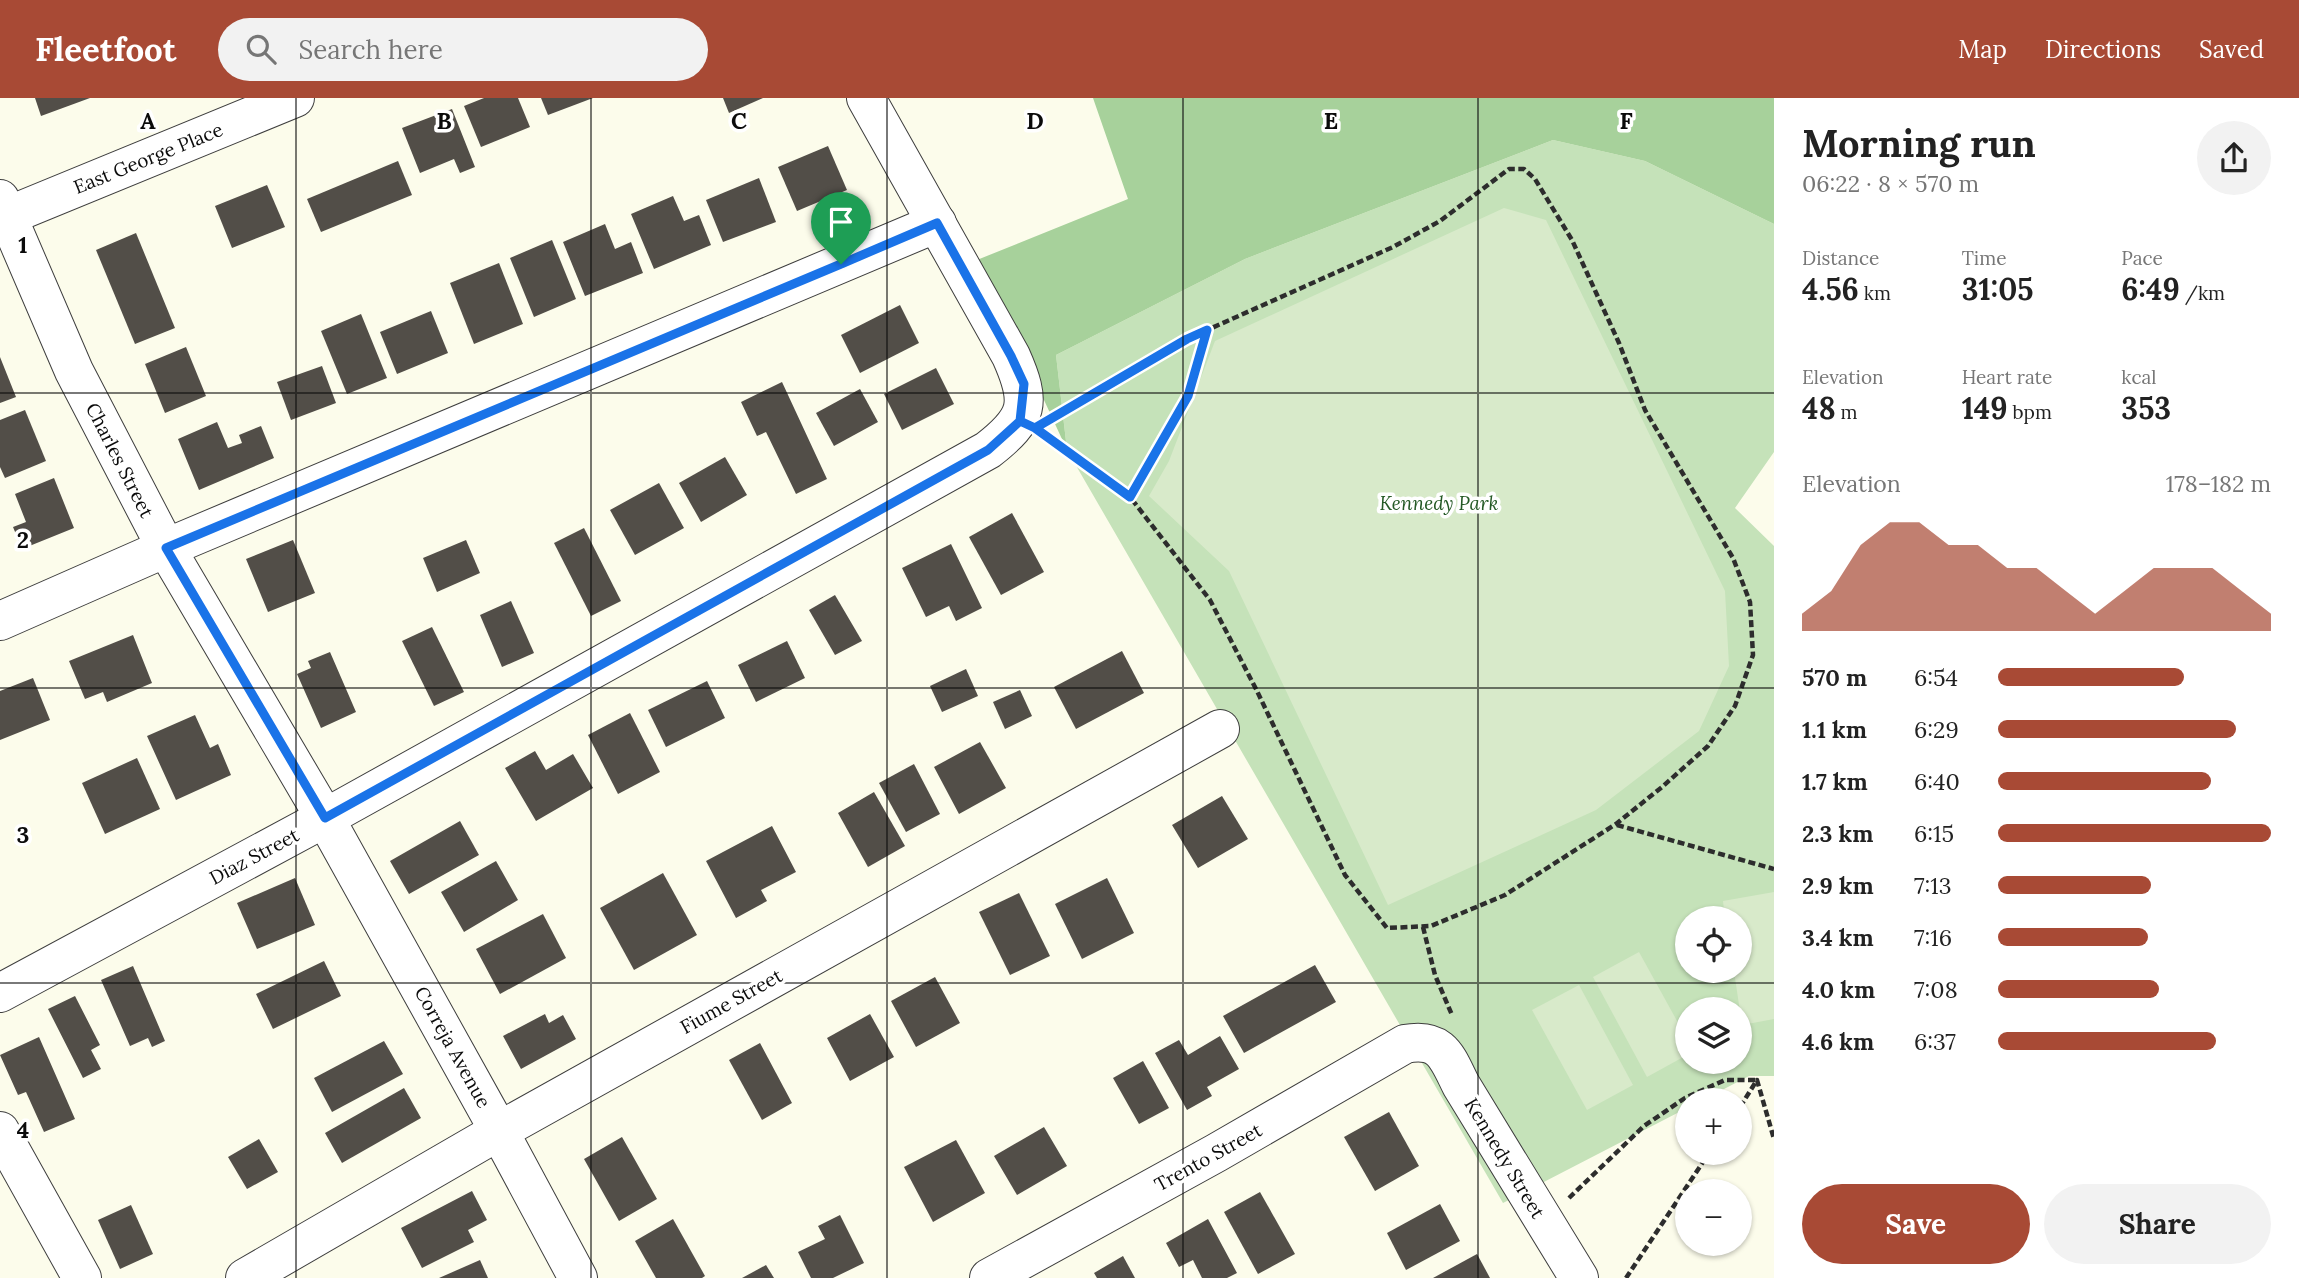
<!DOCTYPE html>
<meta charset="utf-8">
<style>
:root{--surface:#fff;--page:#f2f2f2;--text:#222;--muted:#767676;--accent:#a84a35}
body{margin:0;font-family:Lora,serif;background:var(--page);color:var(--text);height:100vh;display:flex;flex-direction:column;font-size:26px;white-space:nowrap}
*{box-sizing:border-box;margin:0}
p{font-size:23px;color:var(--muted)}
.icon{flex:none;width:38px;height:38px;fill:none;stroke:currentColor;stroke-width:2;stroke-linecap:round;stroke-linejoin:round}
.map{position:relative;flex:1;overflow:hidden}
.drawer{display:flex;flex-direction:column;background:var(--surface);width:525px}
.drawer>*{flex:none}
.buttons{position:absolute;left:1675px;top:808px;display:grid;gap:14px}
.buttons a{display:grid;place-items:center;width:77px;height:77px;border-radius:50%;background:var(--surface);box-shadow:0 2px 5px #0004;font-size:35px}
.pin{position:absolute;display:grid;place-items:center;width:60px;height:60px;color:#fff;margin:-72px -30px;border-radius:50% 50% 50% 0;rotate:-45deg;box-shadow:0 0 7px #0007}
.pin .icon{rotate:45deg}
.round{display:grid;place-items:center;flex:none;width:74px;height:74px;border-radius:37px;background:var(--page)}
.overview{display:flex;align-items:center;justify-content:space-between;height:119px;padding:0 28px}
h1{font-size:38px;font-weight:700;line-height:52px}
.figures{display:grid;grid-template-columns:repeat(3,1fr);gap:10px;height:119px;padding:7px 28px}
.figures div{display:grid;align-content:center}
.figures b{font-size:30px;font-weight:700}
.figures small{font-size:19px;font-weight:400}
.figures p{font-size:19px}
.chart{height:196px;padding:14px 28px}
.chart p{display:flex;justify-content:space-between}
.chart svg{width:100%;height:126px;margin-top:7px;fill:var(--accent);opacity:.7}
.cta{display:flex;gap:14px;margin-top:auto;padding:14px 28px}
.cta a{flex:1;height:80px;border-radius:42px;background:var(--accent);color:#fff;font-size:28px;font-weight:700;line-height:80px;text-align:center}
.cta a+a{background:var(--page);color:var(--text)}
ul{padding:0 28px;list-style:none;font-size:23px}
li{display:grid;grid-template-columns:112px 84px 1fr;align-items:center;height:52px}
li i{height:18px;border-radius:9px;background:var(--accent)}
header{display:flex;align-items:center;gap:42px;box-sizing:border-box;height:98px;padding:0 35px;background:var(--accent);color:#fff}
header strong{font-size:33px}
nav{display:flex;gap:38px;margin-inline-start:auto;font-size:24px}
.search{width:490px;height:63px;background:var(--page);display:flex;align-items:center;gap:18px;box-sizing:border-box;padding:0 24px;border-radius:38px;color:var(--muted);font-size:26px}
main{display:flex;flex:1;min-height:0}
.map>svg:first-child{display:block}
</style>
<header>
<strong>Fleetfoot</strong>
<div class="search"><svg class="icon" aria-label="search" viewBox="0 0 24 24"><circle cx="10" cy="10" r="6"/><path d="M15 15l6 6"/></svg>Search here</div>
<nav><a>Map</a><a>Directions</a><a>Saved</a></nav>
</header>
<main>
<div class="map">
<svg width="1774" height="1180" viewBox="0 0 1774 1180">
<rect width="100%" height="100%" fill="#fcfceb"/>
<path fill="#c5e2b9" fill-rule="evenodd" d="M 1553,42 L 1645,63 L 1774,126 L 1774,354 L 1735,410 L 1774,448 L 1774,978 L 1749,978 L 1701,1003 L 1687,1003 L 1687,1010 L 1503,1105 L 1067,352 L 1056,257 L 1245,161 ZM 1687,821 L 1740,821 L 1740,873 L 1687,873 ZM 1687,912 L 1740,912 L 1740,964 L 1687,964 Z"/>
<path fill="#a7d19b" d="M 1093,0 L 1774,0 L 1774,126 L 1645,63 L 1553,42 L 1245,161 L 1056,257 L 1067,352 L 1021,252 L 967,166 L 1128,101 Z"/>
<g fill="#d8eaca">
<path d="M 1504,110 L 1546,122 L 1725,493 L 1729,568 L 1699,633 L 1596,712 L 1388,807 L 1229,473 L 1149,398 L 1169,363 L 1215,243 Z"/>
<path d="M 1774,794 L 1774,921 L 1742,927 L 1734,873 L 1740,873 L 1740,821 L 1725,821 L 1723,803 Z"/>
<path d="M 1639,854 L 1687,941 L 1687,957 L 1647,979 L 1593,879 Z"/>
<path d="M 1579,887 L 1633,987 L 1587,1012 L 1532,912 Z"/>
</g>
<g fill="#524e48">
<path d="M 35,0 L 90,0 L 41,18 Z"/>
<path d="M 484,0 L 518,0 L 530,29 L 481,49 L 464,8 Z"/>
<path d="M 541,0 L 593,0 L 548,17 Z"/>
<path d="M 723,0 L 763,0 L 729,15 Z"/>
<path d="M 452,11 L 475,69 L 460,75 L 454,61 L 420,75 L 402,30 Z"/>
<path d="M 828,48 L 847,92 L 797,113 L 778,69 Z"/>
<path d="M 398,63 L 412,97 L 321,134 L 307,101 Z"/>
<path d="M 759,80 L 776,124 L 723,144 L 706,102 Z"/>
<path d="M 267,87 L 285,129 L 232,150 L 215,108 Z"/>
<path d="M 673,98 L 684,123 L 699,117 L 711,147 L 654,171 L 631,116 Z"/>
<path d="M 605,126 L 615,151 L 631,144 L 643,175 L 585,198 L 563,144 Z"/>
<path d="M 136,135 L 175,230 L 135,246 L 96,152 Z"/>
<path d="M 552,142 L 576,201 L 534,219 L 510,160 Z"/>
<path d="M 499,165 L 523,226 L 474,246 L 450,185 Z"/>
<path d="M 900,207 L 919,245 L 860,275 L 841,237 Z"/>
<path d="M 431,213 L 448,255 L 397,276 L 380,234 Z"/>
<path d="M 361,216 L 387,280 L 347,296 L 321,233 Z"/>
<path d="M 186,249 L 206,298 L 165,315 L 145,266 Z"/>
<path d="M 0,259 L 16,299 L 0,305 Z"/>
<path d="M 322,268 L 336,305 L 291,322 L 277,284 Z"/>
<path d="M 936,270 L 954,306 L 902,332 L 884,296 Z"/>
<path d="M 782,284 L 827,381 L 796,396 L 766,334 L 757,338 L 741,304 Z"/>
<path d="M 860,291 L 878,324 L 834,348 L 816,315 Z"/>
<path d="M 25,312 L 46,363 L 5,380 L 0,369 L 0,322 Z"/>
<path d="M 217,324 L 228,350 L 242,345 L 239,337 L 261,328 L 274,360 L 199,392 L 178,341 Z"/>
<path d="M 725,359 L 747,397 L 701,424 L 679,385 Z"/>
<path d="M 54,380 L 74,430 L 22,451 L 13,429 L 26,424 L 15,396 Z"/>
<path d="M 659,385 L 684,430 L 635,457 L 610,412 Z"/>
<path d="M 1012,415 L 1044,474 L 1001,497 L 969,439 Z"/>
<path d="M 584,430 L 621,503 L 591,518 L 554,445 Z"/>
<path d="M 293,442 L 315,495 L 268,514 L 246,461 Z"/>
<path d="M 466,442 L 480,475 L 437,494 L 423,460 Z"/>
<path d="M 951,446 L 982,510 L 956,523 L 949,508 L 926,519 L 902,470 Z"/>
<path d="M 835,497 L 862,543 L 835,557 L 809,512 Z"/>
<path d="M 511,503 L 534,555 L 502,569 L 480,517 Z"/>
<path d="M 432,529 L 464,594 L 434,608 L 402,543 Z"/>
<path d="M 133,537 L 152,585 L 107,604 L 103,594 L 85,601 L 69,563 Z"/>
<path d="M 787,543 L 805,580 L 756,604 L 738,567 Z"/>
<path d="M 1122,553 L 1144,595 L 1076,631 L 1054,589 Z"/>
<path d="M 330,554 L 356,614 L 321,630 L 297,576 L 311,570 L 308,563 Z"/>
<path d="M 966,571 L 978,598 L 942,614 L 930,588 Z"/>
<path d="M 33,580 L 50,622 L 0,642 L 0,593 Z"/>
<path d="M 707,583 L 725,620 L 666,649 L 648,612 Z"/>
<path d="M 1020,592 L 1032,618 L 1005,631 L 993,604 Z"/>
<path d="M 630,615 L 660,674 L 618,696 L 588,637 Z"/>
<path d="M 195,617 L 210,650 L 218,646 L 231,677 L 176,702 L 147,638 Z"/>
<path d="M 980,644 L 1006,690 L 959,716 L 934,669 Z"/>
<path d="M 535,653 L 546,672 L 573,656 L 593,690 L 536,723 L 505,670 Z"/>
<path d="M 137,660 L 160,711 L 105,736 L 82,685 Z"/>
<path d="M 914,666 L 940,716 L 906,734 L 879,685 Z"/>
<path d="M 874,694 L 905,748 L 868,769 L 838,715 Z"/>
<path d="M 1222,698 L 1248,741 L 1198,770 L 1172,727 Z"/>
<path d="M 460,723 L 479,757 L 409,796 L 390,763 Z"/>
<path d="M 772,728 L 796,774 L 761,792 L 767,803 L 736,820 L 706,763 Z"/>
<path d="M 496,763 L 518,802 L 464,834 L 441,794 Z"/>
<path d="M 663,775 L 697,837 L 634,872 L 600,810 Z"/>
<path d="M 295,780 L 315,827 L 257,851 L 237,805 Z"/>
<path d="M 1107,780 L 1134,835 L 1082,861 L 1055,806 Z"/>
<path d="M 1019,795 L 1050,858 L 1010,877 L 979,814 Z"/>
<path d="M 543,816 L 566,860 L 500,896 L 476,851 Z"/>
<path d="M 324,863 L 341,898 L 273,931 L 256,896 Z"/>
<path d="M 1315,867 L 1336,904 L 1244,955 L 1223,918 Z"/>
<path d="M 133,868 L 165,943 L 152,949 L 148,940 L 130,948 L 101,882 Z"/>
<path d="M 935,879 L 960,925 L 916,949 L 891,903 Z"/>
<path d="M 75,898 L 100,947 L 91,952 L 101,971 L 83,980 L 48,911 Z"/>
<path d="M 545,916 L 549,925 L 563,917 L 576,941 L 521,971 L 503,938 Z"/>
<path d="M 870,916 L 894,959 L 850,983 L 827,940 Z"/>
<path d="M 1220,938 L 1239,971 L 1207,989 L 1212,998 L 1187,1012 L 1155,955 L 1179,942 L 1188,957 Z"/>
<path d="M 39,939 L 75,1021 L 44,1034 L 26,994 L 18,997 L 0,957 Z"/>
<path d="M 384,943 L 403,976 L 332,1014 L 314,980 Z"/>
<path d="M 760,945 L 792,1005 L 762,1022 L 729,962 Z"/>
<path d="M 1143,963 L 1169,1010 L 1139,1026 L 1113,980 Z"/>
<path d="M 404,990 L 421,1020 L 342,1065 L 325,1035 Z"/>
<path d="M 1389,1014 L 1419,1068 L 1375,1093 L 1344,1039 Z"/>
<path d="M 1044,1029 L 1067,1068 L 1017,1097 L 994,1058 Z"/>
<path d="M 622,1039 L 657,1101 L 619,1123 L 584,1061 Z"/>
<path d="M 259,1041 L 278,1074 L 247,1091 L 228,1059 Z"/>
<path d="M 956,1042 L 985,1095 L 933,1124 L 904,1069 Z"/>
<path d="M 472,1093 L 487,1122 L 468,1132 L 474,1144 L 422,1170 L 401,1130 Z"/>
<path d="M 1260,1094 L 1295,1156 L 1258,1176 L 1224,1114 Z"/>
<path d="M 1440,1106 L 1460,1143 L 1406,1172 L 1387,1135 Z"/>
<path d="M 131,1107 L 153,1156 L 120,1171 L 98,1122 Z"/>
<path d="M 840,1117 L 864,1165 L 833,1180 L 811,1180 L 798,1154 L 825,1141 L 818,1128 Z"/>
<path d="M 673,1121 L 705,1178 L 702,1180 L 656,1180 L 635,1143 Z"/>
<path d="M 1208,1121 L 1237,1175 L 1227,1180 L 1202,1180 L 1193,1162 L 1179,1169 L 1166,1145 Z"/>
<path d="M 1477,1156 L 1490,1180 L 1433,1180 Z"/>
<path d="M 1123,1158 L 1135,1180 L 1097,1180 L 1094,1175 Z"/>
<path d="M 480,1162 L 488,1180 L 439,1180 Z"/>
<path d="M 766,1167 L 774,1180 L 742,1180 Z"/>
</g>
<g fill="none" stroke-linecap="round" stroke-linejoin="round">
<defs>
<g id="minor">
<path d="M 0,101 L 74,273 L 166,450 L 325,720 L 499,1033 L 578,1180"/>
<path d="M 0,121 L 295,0"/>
<path d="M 0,523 L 166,450 L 937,125"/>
<path d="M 0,895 L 325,720 L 988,352 C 1029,320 1032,305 1011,258 L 866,0"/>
<path d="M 0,1033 L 82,1180"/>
<path d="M 245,1180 L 499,1033 L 1220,631"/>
<path d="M 989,1180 L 1216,1055 L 1405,946 C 1442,939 1447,959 1461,987 L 1579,1180"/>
</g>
</defs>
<use href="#minor" stroke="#3e3e3e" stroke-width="40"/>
<g stroke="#2d2d2d" stroke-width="4.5" stroke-dasharray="7 3.5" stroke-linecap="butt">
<path d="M 1048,339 L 1130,399 L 1210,502 L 1257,593 L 1345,777 L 1387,830 L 1431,828 L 1505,797 L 1616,726 L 1662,689 L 1708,648 L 1735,608 L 1753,557 L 1750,504 L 1733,460 L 1645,312 L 1619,245 L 1572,142 L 1535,81 L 1524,71 L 1509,71 L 1440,123 L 1393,149 L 1187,241 L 1057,318"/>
<path d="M 1130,399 L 1188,298 L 1207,233"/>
<path d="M 1617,727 L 1774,771"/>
<path d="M 1423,829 L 1435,877 L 1452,917"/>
<path d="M 1740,1009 L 1757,982 L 1774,1041"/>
<path d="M 1569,1100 L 1644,1028 L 1685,1000 L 1725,982 L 1757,982"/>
<path d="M 1626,1180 L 1709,1055"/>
</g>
<use href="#minor" stroke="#fff" stroke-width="38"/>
</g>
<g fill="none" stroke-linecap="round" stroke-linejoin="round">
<defs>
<path id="route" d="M 841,166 L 166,450 L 325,720 L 988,352 L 1020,323 L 1035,330 L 1130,399 L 1188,298 L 1207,232 L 1187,241 L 1035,330 L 1020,323 L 1024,286 L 1011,258 L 937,125 L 841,166"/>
</defs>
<use href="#route" stroke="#fff" stroke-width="14"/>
<use href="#route" stroke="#1a73e8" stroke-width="9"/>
</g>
<path fill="none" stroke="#0b0b0b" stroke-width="2" stroke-opacity="0.55" d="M 296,0 L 296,1180M 591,0 L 591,1180M 887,0 L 887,1180M 1183,0 L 1183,1180M 1478,0 L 1478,1180M 0,295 L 1774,295M 0,590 L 1774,590M 0,885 L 1774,885"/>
<g text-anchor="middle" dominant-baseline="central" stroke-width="7" stroke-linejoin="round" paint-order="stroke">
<g font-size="19" fill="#0b0b0b" stroke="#fff">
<text transform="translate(148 60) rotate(-22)">East George Place</text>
<text transform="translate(120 362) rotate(63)">Charles Street</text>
<text transform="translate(254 758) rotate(-28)">Diaz Street</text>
<text transform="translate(731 903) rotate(-29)">Fiume Street</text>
<text transform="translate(453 949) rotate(61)">Correja Avenue</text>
<text transform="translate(1208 1059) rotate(-29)">Trento Street</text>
<text transform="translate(1505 1060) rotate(59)">Kennedy Street</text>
</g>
<g font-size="19" font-style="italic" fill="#245925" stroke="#fff">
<text x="1439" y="405">Kennedy Park</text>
</g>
</g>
<g font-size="23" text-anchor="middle" font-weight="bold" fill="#0b0b0b" stroke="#fff" stroke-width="7" stroke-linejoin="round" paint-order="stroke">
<text x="148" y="31">A</text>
<text x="444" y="31">B</text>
<text x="739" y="31">C</text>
<text x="1035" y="31">D</text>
<text x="1331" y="31">E</text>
<text x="1626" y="31">F</text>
<text x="23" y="155">1</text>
<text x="23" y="450">2</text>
<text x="23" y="745">3</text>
<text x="23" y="1040">4</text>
</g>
</svg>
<div class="buttons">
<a><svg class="icon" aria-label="locate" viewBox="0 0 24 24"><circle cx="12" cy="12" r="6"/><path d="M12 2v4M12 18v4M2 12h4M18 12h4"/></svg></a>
<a><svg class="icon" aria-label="layers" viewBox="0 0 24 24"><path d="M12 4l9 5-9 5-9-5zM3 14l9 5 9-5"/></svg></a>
<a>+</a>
<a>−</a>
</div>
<div class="pin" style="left:841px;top:166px;background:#1e9e55"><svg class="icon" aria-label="arrive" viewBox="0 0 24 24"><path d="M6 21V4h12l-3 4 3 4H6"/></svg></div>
</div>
<section class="drawer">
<div class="overview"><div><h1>Morning run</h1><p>06:22 · 8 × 570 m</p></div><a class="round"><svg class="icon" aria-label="share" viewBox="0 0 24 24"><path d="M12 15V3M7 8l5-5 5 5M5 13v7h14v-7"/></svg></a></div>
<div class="figures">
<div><p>Distance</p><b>4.56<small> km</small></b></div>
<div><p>Time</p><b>31:05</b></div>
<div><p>Pace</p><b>6:49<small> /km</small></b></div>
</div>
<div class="figures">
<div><p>Elevation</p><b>48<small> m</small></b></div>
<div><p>Heart rate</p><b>149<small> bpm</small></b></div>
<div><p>kcal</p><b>353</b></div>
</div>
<div class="chart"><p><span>Elevation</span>178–182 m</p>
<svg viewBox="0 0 160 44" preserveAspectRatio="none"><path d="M0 44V38L10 30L20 14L30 6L40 6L50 14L60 14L70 22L80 22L90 30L100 38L110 30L120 22L130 22L140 22L150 30L160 38V44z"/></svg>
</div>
<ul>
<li><b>570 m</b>6:54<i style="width:68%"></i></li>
<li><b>1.1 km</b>6:29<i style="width:87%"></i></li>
<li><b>1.7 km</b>6:40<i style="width:78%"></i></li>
<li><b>2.3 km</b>6:15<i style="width:100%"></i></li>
<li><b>2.9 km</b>7:13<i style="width:56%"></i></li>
<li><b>3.4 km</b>7:16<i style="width:55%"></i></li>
<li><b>4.0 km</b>7:08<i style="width:59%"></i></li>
<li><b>4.6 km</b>6:37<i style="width:80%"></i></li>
</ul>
<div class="cta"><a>Save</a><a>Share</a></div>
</section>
</main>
